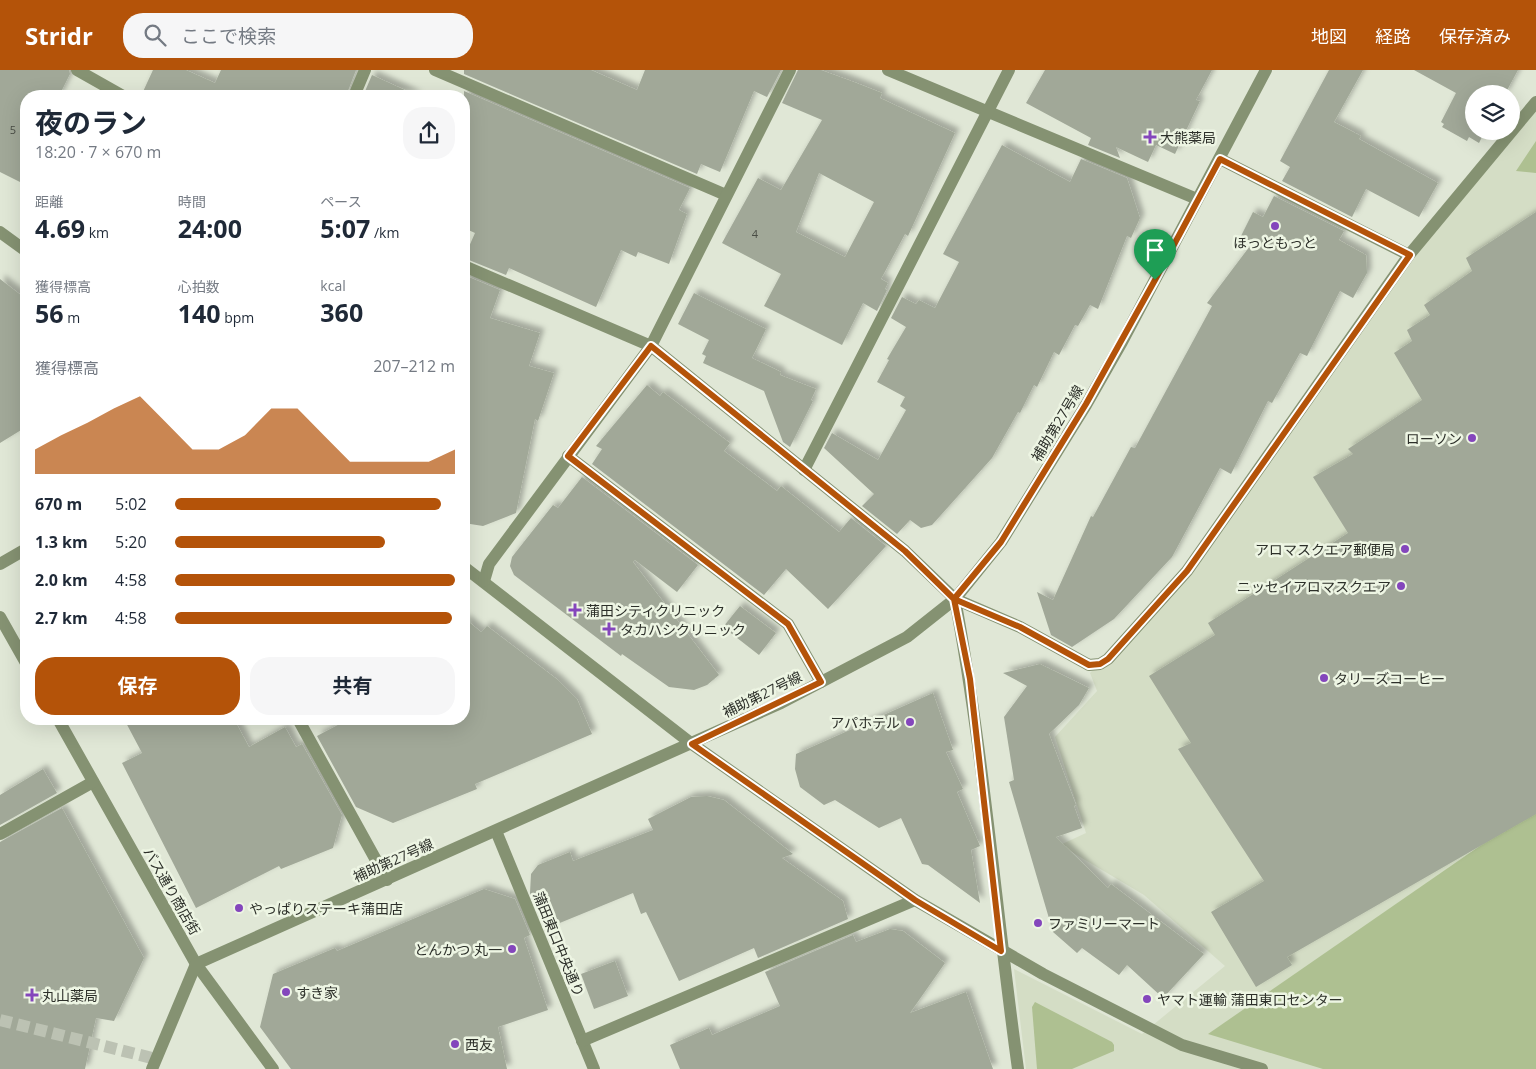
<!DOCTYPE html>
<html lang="ja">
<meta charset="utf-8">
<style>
:root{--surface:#fff;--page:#f6f6f7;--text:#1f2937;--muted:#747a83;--accent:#b45309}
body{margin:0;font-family:"Open Sans","Noto Sans JP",sans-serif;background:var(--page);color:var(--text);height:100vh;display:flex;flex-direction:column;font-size:19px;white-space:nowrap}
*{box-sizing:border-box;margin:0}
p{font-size:16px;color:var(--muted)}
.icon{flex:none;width:28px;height:28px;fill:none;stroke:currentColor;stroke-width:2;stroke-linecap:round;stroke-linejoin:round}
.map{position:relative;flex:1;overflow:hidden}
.panel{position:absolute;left:20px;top:20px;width:450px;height:635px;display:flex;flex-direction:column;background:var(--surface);border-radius:20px;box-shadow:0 5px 20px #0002}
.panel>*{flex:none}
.fabs{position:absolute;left:1465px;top:15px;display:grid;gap:10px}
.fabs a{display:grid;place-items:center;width:55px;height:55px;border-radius:50%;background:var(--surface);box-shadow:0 5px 20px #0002;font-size:25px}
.pin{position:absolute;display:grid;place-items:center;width:42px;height:42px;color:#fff;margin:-51px -21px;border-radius:50% 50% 50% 0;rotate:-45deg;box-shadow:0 0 5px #0007}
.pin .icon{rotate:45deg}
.round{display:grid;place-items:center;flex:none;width:52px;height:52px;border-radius:20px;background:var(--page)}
.headline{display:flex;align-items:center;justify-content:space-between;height:85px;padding:0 15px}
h1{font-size:28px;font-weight:700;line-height:38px}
.stats{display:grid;grid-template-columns:repeat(3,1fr);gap:8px;height:85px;padding:5px 15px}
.stats div{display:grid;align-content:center}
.stats b{font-size:25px;font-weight:700}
.stats small{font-size:14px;font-weight:400}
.stats p{font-size:14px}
.chart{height:140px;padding:10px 15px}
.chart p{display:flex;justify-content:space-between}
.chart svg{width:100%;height:90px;margin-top:5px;fill:var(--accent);opacity:.7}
.button{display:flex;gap:10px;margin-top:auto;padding:10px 15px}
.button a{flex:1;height:58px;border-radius:20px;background:var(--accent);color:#fff;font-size:20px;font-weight:700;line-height:58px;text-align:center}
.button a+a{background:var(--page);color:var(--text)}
ul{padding:0 15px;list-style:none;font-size:16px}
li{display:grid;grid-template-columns:80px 60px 1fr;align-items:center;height:38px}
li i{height:12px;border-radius:6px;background:var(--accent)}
header{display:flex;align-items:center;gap:30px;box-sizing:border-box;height:70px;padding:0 25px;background:var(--accent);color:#fff}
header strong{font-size:24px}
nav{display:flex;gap:28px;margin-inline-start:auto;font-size:18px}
.search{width:350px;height:45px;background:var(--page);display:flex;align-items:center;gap:12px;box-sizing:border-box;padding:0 18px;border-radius:20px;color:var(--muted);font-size:19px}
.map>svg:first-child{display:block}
</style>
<header>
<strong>Stridr</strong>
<div class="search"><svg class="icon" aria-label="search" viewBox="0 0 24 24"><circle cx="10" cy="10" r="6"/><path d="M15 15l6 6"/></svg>ここで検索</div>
<nav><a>地図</a><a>経路</a><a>保存済み</a></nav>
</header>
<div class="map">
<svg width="1536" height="999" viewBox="0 0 1536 999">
<defs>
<filter id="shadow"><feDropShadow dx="4.5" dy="-4.5" stdDeviation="2.5" flood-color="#0004"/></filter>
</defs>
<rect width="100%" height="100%" fill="#e0e7d6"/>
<path fill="#d4ddc5" d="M 1536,33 L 1536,999 L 1026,999 L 1014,899 L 1142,964 L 1225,896 L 1144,825 L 1060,775 L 1086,763 L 1055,667 L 1097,621 L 1090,603 L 1187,505 L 1375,230 Z"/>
<g fill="#aec091">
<path d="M 1536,71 L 1536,103 L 1516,101 Z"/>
<path d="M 1536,737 L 1536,999 L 1323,999 L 1208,964 Z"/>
<path d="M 1035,932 L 1112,972 L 1114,975 L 1114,981 L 1072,999 L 1037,999 L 1032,937 Z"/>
</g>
<g fill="#a1a898" fill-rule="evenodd" filter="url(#shadow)">
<path d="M 0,0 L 69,0 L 70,4 L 59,26 L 26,26 L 26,115 L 0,102 Z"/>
<path d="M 153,0 L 186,0 L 215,13 L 221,0 L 356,0 L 346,26 L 141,26 Z"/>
<path d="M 464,0 L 591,0 L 637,20 L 645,0 L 781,0 L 767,27 L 754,21 L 720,102 L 701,94 L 697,104 L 464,4 Z"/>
<path d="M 798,0 L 821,0 L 854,12 L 882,23 L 880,28 L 955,63 L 908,166 L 905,164 L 881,209 L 888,213 L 885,219 L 887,220 L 877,241 L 863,233 L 842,275 L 764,236 L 781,204 L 722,173 L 758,108 L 781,120 L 822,50 L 782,33 ZM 819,103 L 874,132 L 845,187 L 796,162 Z"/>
<path d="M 1045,0 L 1212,0 L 1196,30 L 1200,31 L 1175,84 L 1156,75 L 1148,92 L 1116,77 L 1120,88 L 1088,75 L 1091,68 L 1026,33 Z"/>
<path d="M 1329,0 L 1363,0 L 1334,52 L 1361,66 L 1359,69 L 1438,113 L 1419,147 L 1366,119 L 1352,147 L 1282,111 L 1290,97 L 1280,91 Z"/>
<path d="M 1414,0 L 1518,0 L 1505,24 L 1474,24 L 1474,61 L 1485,61 L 1479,73 L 1469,67 L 1467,71 L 1442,57 L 1444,54 L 1441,52 L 1456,23 Z"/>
<path d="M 372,5 L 418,26 L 363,26 Z"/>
<path d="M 464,21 L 690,118 L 679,140 L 687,144 L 669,194 L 638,182 L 636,187 L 621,180 L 596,237 L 509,198 L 506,205 L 464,188 L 475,163 L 464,158 Z"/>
<path d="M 1002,75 L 1070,112 L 1081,89 L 1127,108 L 1140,148 L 1131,168 L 1127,166 L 1098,239 L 1090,235 L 1078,256 L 1075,255 L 1059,285 L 1054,282 L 1037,317 L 1034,315 L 1020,343 L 1018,342 L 992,388 L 932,455 L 921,458 L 910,450 L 897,464 L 862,436 L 874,424 L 824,378 L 832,363 L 878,390 L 906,340 L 900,336 L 905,327 L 877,312 L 889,290 L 887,289 L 906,257 L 891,248 L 902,227 L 916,234 L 919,230 L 935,238 L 959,192 L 943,184 Z"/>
<path d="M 1274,126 L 1344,161 L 1339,170 L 1366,185 L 1367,203 L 1353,228 L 1340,221 L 1307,286 L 1300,283 L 1272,333 L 1268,331 L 1231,404 L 1220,398 L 1172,487 L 1114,549 L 1072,577 L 1051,565 L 1037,522 L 1053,530 L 1091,446 L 1093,447 L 1131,377 L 1135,378 L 1212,236 L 1207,233 L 1250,176 L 1239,170 L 1253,142 L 1263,147 Z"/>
<path d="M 1536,142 L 1536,744 L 1287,887 L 1292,895 L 1256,917 L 1211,842 L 1264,811 L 1178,679 L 1191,673 L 1149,606 L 1215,565 L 1208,553 L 1348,463 L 1313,407 L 1353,384 L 1348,379 L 1422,330 L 1394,283 L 1412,271 L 1407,260 L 1430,245 L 1424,235 L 1472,201 L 1466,188 Z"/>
<path d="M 464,205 L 500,220 L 490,248 L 540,263 L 529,296 L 554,303 L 538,351 L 535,349 L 516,443 L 483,456 L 464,453 Z"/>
<path d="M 0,209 L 26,229 L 26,357 L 0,373 Z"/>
<path d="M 694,223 L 766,259 L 752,288 L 781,302 L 780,305 L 816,319 L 811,330 L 813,331 L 790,377 L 783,372 L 764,321 L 703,293 L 706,286 L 702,284 L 709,270 L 678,254 Z"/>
<path d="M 647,315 L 660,326 L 663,322 L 730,373 L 724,381 L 777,421 L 781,416 L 839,462 L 851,448 L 886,476 L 828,539 L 786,499 L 764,525 L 592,394 L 602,379 L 596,376 Z"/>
<path d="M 582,407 L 698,495 L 677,522 L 635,490 L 633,492 L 719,605 L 707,615 L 694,620 L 669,617 L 622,584 L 621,586 L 514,505 L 510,496 L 512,487 L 553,435 L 558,438 Z"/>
<path d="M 740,536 L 776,563 L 759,585 L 723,557 Z"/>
<path d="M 464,548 L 481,562 L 487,556 L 558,610 L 577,629 L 592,664 L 475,714 L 477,719 L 393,753 L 356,737 L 317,666 L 349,649 L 464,649 Z"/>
<path d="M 1040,594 L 1089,618 L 1079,635 L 1049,664 L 1076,735 L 1074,736 L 1082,758 L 1056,767 L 1108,818 L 1111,814 L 1204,884 L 1163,928 L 1127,895 L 1119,905 L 1082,878 L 1077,883 L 1053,862 L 1009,712 L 1014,710 L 1004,647 L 1027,616 L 1003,603 Z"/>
<path d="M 933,623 L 953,680 L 946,682 L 963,719 L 957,722 L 980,776 L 971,780 L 980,833 L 928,795 L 922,794 L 901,748 L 879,758 L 835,730 L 824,735 L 800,717 L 795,699 L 796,684 Z"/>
<path d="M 124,649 L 234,649 L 249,677 L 285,657 L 296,677 L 302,674 L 342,745 L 333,778 L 281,799 L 279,796 L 196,838 L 122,693 L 142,683 Z"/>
<path d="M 43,699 L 57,723 L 0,755 L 0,725 Z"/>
<path d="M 707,726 L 724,730 L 793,784 L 782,788 L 843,831 L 848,849 L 758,888 L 754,878 L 679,911 L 646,842 L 641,844 L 633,823 L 545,859 L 530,823 L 531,804 L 538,795 L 570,782 L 573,791 L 653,760 L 648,749 L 691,727 Z"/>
<path d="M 62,738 L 144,888 L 114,951 L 96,948 L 85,999 L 0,999 L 0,772 Z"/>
<path d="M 484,819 L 515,829 L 530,865 L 524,868 L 548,940 L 498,957 L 507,999 L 291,999 L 260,957 L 273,904 L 335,878 L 337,881 Z"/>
<path d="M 890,859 L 903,861 L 945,893 L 910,943 L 966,922 L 993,999 L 680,999 L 670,975 L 709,958 L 712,965 L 780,936 L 765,902 L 853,865 L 856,872 Z"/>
<path d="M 615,891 L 628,926 L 594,939 L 581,904 Z"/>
</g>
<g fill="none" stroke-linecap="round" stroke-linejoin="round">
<path stroke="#bcc2b3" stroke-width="12" stroke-dasharray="12 6" stroke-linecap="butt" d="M 0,950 L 156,989"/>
<g stroke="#859272" stroke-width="12">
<path d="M 77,0 L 123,26"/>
<path d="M 435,0 L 726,125"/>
<path d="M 888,0 L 1197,129"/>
<path d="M 354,26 L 365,0"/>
<path d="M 1220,89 L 1409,185"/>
<path d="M 0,162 L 26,181"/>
<path d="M 464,196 L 651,276 L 905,481 L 955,529 L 1020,557 L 1089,595 L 1100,594 L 1108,589 L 1187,501 L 1409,185 L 1536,32"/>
<path d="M 568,386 L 788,554 L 821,612"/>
<path d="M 804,400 L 1009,0"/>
<path d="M 0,494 L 26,479"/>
<path d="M 464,497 L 692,674 L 915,830 L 1043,904 L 1182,975 L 1262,999"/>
<path d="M 484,511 L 489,494 L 651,276 L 790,0"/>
<path d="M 955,529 C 984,684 996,842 1018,999"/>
<path d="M 0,547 L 26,593"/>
<path d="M 58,649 L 196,894 L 273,999"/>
<path d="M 298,649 L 387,810"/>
<path d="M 496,761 L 594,999"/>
<path d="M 0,764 L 93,712"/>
<path d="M 582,971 L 915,830"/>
<path d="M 152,999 L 196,894 L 781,633 L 907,567 L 955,529 L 1001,472 L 1086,335 L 1122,272 L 1266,0"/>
</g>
</g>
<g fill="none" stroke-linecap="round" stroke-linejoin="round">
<defs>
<path id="route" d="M 1155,210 L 1086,334 L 1001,472 L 954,529 L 905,481 L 651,276 L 568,386 L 788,554 L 821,612 L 692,674 L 915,830 L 1001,881 L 970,609 L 954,529 L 1020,557 L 1089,595 L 1100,594 L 1108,589 L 1187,501 L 1410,185 L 1220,89 L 1155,210"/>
</defs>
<use href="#route" stroke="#fff" stroke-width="10"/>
<use href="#route" stroke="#b45309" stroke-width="6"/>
</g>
<g fill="#8446bc" stroke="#edf5e3" stroke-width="2">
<path d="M1147.5 59.5h5v5h5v5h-5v5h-5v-5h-5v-5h5z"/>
<circle cx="1275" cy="156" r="5"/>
<circle cx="1472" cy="368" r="5"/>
<circle cx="1405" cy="479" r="5"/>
<circle cx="1401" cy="516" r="5"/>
<path d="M572.5 532.5h5v5h5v5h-5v5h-5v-5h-5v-5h5z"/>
<path d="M606.5 551.5h5v5h5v5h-5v5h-5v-5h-5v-5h5z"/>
<circle cx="1324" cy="608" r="5"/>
<circle cx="910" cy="652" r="5"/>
<circle cx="239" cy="838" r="5"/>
<circle cx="1038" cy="853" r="5"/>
<circle cx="512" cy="879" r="5"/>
<circle cx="286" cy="922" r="5"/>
<path d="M29.5 917.5h5v5h5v5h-5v5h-5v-5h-5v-5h5z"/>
<circle cx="1147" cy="929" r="5"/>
<circle cx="455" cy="974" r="5"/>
</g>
<g text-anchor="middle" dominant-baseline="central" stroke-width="5" stroke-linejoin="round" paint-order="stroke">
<g font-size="11" fill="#494d45">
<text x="13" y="59">5</text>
<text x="755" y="163">4</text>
</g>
<g font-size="14" fill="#2c2f29" stroke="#edf5e3" text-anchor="start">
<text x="1160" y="67">大熊薬局</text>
<text x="1275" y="172" text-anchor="middle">ほっともっと</text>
<text x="1462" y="368" text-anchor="end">ローソン</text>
<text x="1395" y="479" text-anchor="end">アロマスクエア郵便局</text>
<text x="1391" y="516" text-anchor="end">ニッセイアロマスクエア</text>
<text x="586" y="540">蒲田シティクリニック</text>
<text x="620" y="559">タカハシクリニック</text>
<text x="1334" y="608">タリーズコーヒー</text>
<text x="900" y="652" text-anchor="end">アパホテル</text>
<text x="249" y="838">やっぱりステーキ蒲田店</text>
<text x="1048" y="853">ファミリーマート</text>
<text x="502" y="879" text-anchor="end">とんかつ 丸一</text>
<text x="296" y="922">すき家</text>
<text x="42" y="925">丸山薬局</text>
<text x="1157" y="929">ヤマト運輸 蒲田東口センター</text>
<text x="465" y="974">西友</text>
</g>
<g font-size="14" fill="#2c2f29" stroke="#edf5e3">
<text transform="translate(1057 353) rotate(-59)">補助第27号線</text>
<text transform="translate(762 624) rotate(-26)">補助第27号線</text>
<text transform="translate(393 790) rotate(-24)">補助第27号線</text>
<text transform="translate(172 821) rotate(60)">バス通り商店街</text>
<text transform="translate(559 874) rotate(68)">蒲田東口中央通り</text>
</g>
</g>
</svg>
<div class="fabs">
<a><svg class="icon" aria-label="layers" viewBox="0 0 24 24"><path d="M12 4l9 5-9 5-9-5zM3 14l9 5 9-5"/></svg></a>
</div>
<div class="pin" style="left:1155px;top:210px;background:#1e9e55"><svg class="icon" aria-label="arrive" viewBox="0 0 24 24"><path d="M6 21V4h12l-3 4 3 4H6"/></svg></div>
<section class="panel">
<div class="headline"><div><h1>夜のラン</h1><p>18:20 · 7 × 670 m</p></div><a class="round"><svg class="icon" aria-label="share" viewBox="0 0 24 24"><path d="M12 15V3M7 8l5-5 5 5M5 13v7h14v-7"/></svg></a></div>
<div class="stats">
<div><p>距離</p><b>4.69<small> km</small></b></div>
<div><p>時間</p><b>24:00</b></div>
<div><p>ペース</p><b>5:07<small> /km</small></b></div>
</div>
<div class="stats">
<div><p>獲得標高</p><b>56<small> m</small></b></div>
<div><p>心拍数</p><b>140<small> bpm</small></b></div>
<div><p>kcal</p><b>360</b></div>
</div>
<div class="chart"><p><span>獲得標高</span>207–212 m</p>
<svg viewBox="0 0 160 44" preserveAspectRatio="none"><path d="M0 44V32L10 25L20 19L30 12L40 6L50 19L60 32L70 32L80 25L90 12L100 12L110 25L120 38L130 38L140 38L150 38L160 32V44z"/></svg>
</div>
<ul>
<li><b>670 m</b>5:02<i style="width:95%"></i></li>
<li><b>1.3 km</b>5:20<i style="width:75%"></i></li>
<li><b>2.0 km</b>4:58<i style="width:100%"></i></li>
<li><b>2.7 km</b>4:58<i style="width:99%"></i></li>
</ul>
<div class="button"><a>保存</a><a>共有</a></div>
</section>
</div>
